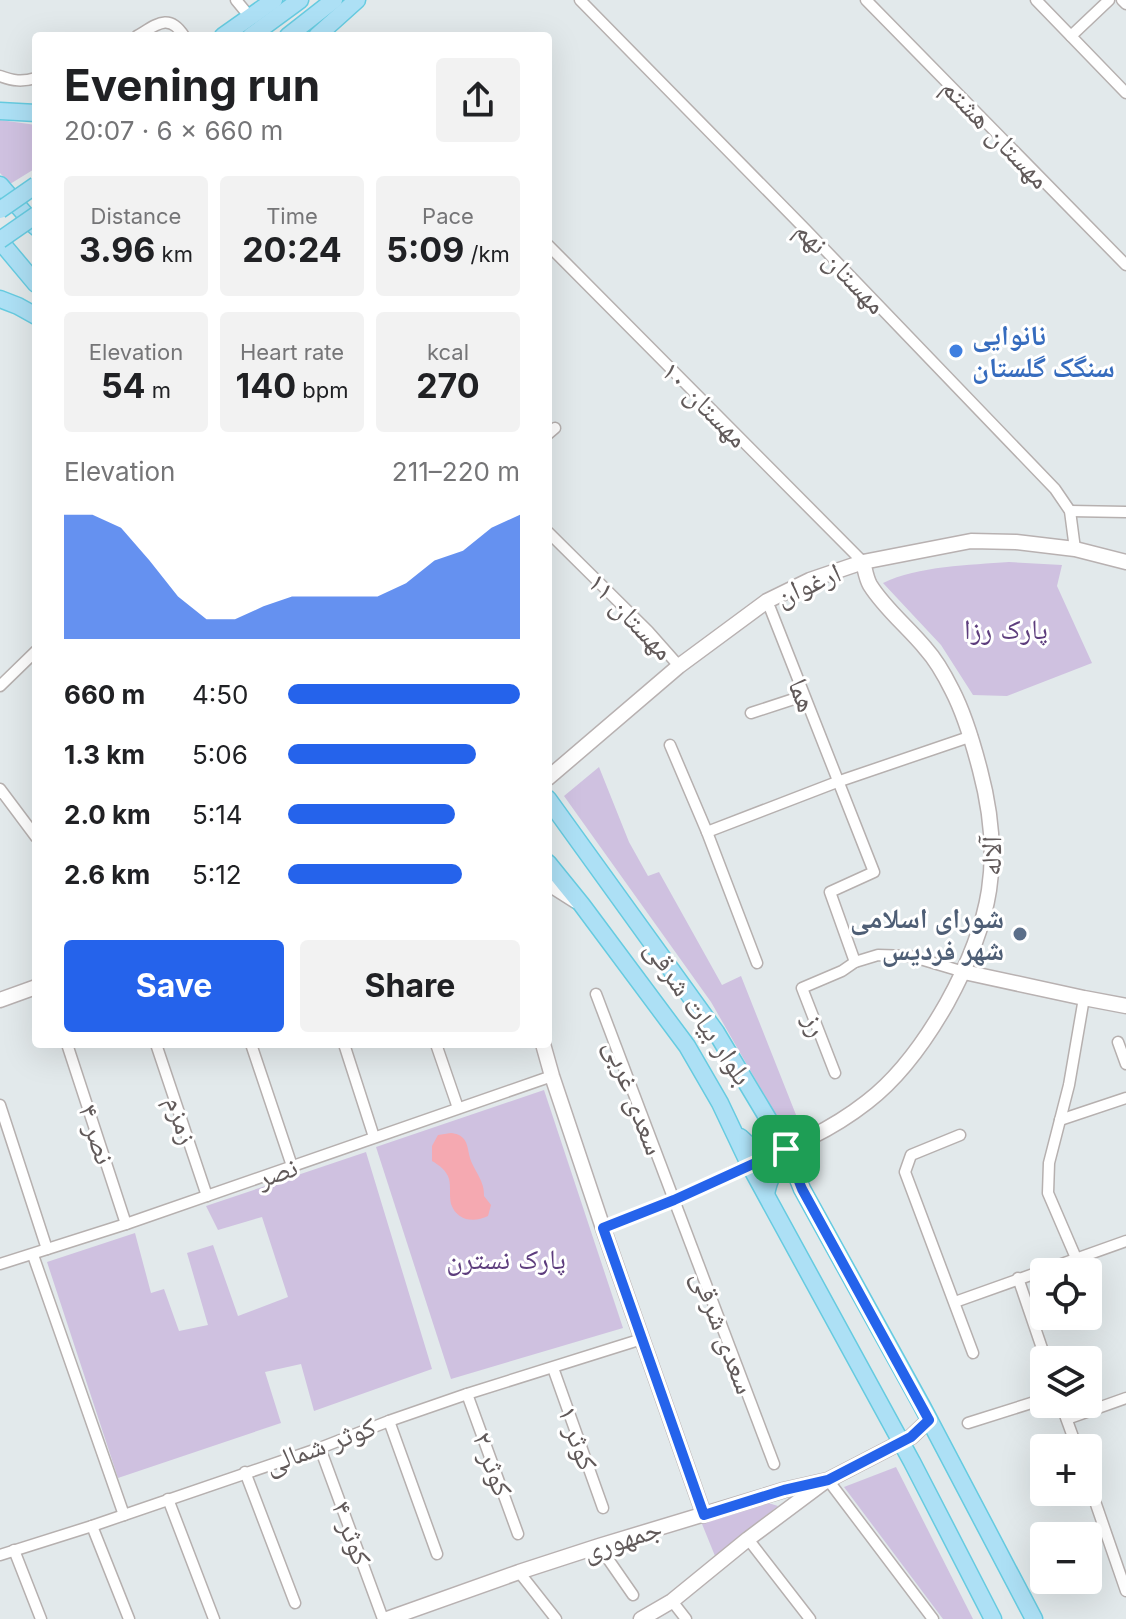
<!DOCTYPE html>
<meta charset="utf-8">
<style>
:root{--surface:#fff;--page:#f2f2f2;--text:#202124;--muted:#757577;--accent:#2563eb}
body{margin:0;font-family:Inter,"Noto Naskh Arabic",sans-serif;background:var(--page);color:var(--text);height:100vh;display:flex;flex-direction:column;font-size:30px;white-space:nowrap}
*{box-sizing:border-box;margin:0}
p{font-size:26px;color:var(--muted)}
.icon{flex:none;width:44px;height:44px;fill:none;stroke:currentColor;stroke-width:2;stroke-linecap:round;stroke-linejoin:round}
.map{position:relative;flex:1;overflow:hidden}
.details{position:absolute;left:32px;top:32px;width:520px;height:1016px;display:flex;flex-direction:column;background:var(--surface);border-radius:8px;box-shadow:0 8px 32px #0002}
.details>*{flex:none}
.tools{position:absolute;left:1030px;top:1258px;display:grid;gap:16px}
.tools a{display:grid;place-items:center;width:72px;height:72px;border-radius:8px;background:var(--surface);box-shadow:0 8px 32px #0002;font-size:40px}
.pin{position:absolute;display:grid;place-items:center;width:68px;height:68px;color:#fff;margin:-34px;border-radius:16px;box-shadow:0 4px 12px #0006}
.round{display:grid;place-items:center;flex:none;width:84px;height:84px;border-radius:8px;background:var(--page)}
.headline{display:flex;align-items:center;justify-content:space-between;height:136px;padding:0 32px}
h1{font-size:44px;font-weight:700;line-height:60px}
.figures{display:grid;grid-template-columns:repeat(3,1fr);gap:12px;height:136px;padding:8px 32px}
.figures div{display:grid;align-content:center;border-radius:8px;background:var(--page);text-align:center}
.figures b{font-size:34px;font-weight:700}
.figures small{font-size:22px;font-weight:400}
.figures p{font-size:22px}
.chart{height:224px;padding:16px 32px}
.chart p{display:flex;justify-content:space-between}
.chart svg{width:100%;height:144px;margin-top:8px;fill:var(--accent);opacity:.7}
.button{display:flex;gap:16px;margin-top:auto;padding:16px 32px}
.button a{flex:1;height:92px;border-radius:8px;background:var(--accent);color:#fff;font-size:32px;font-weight:700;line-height:92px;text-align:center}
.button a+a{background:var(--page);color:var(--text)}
ul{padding:0 32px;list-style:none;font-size:26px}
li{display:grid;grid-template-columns:128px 96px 1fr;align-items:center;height:60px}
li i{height:20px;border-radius:10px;background:var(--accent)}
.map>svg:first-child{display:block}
</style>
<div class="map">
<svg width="1126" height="1619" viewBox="0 0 1126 1619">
<rect width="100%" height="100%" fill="#e2e9eb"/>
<g fill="#cfc1e0">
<path d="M 0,120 L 36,125 L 36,168 L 10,184 L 0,173 Z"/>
<path d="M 1009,562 L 1062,565 L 1057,586 L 1092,663 L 1007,696 L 973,695 L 941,645 L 883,583 C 918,566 970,565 1009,562 Z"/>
<path d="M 599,767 L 629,842 L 648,876 L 659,872 L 722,985 L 741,976 L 802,1130 L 789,1138 L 711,1002 L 564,796 Z"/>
<path d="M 544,1090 L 623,1328 L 451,1379 L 376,1147 Z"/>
<path d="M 366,1152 L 432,1369 L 314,1411 L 301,1364 L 265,1372 L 281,1423 L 118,1478 L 47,1262 L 135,1233 L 151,1293 L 164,1289 L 179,1331 L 208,1325 L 187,1253 L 213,1245 L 238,1316 L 288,1297 L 262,1217 L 218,1230 L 206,1206 Z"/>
<path d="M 896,1467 L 973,1619 L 943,1619 L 844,1487 Z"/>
<path d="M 765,1502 L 778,1506 L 715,1556 L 702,1524 Z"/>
</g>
<path fill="#f5a9b1" d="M 451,1133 C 457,1134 459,1134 463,1138 C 468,1143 468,1151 470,1158 C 474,1171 485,1181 484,1196 L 491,1205 L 488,1216 C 474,1223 457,1221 451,1204 C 449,1196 451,1187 449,1179 C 447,1171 439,1165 432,1161 L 432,1146 L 438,1135 Z"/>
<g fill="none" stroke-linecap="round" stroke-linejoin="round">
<defs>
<g id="street">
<path d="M 236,0 L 250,17"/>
<path d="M 580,0 L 805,229 L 1055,489 L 1070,511 L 1075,549"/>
<path d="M 866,0 L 1126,265"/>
<path d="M 1036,0 L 1126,93"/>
<path d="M 1122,0 L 1126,4"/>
<path d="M 137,36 C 156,25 169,12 184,36"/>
<path d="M 1071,36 L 1109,0"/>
<path d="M 0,76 C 13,81 22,82 36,78"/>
<path d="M 548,245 L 863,562"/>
<path d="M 548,434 L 555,428"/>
<path d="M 1070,511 L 1126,512"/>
<path d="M 548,532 L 648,631 L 679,666"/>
<path d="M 770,608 L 874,872 L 830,892 L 855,962"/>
<path d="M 0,686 L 36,651"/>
<path d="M 751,713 L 803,696"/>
<path d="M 670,745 L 707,832 L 757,963"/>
<path d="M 0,789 L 36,837"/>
<path d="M 707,832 L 837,782 L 972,736"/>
<path d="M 596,994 L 774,1464"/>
<path d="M 1118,1042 L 1126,1064"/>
<path d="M 67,1044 L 126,1224"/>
<path d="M 156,1044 L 207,1196"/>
<path d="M 251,1044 L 292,1166"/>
<path d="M 344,1044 L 374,1137"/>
<path d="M 436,1044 L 458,1108"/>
<path d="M 835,1073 L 802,988 L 842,971 L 855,962 L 878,955 L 910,956 L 964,972"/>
<path d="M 0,1105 L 47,1249"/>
<path d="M 1060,1120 L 1126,1098"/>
<path d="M 960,1135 L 911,1155 L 905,1172 L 973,1353"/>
<path d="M 603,1228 L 674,1200 L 749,1164"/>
<path d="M 34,1258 L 124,1515"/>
<path d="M 1076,1258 L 1048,1193 L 1049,1163 L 1069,1085 L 1084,998"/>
<path d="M 0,1264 L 126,1224 L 552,1076"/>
<path d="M 1018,1278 L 1046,1360"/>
<path d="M 955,1302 L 1126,1241"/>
<path d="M 553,1368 L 603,1508"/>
<path d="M 467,1394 L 518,1534"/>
<path d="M 1061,1404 L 1077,1448"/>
<path d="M 1067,1419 L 1126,1398"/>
<path d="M 389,1421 L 437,1554"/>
<path d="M 968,1423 L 1044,1399"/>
<path d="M 320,1448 L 383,1619"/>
<path d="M 245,1472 L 295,1603"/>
<path d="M 828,1480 L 933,1619"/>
<path d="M 1088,1481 L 1126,1591"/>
<path d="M 168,1499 L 214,1619"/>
<path d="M 92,1526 L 129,1619"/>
<path d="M 748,1539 L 810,1619"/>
<path d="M 599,1546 L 633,1595"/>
<path d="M 14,1550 L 41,1619"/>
<path d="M 0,1555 L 92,1526 L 320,1448 L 389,1421 L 467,1394 L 642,1339"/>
<path d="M 519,1572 L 556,1619"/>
<path d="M 672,1601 L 686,1619"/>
</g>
<g id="secondary">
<path d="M 548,778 L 679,666 L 767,601 L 810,580 L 863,562 L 971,541 L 1016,542 L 1075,549 L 1126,562"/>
<path d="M 548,887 L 554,887 L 576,901"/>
<path d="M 964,972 L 1084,998 L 1126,1006"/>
<path d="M 0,1000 L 36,987"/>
<path d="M 543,1044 L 552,1076 L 603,1228 L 704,1515"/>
<path d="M 749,1164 C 792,1147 830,1131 867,1102 C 901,1076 926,1040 947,1003 C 991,923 1004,860 980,770 C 973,743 965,715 952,690 C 945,676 936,660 926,649 C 908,627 885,609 870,585 C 866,578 865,569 863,562"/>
<path d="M 387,1619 L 519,1572 L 599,1546 L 784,1490 L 828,1480 L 911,1437 L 929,1420"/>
<path d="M 641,1619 L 672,1601 L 748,1539 L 823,1483"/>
</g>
<g id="primary">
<path d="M 223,36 L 274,0"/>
<path d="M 251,36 L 300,0"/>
<path d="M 288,36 L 334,0"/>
<path d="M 317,36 L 357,0"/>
<path d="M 0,111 L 36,113"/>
<path d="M 0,185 L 36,227"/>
<path d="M 0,241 L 36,284"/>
<path d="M 0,299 L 18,306 L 36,316"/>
<path d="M 548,799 L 716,1032 L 764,1112 L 786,1149 L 802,1189 L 922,1406 L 1034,1619"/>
<path d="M 548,863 L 582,905 L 687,1046 L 720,1103 L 749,1164 L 912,1462 L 993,1619"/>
<path d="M 740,1137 L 752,1148 L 762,1146 L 769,1141 L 770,1131 L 768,1123"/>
<path d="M 766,1194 C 771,1172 772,1174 793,1168"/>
</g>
</defs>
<use href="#street" stroke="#b6b0af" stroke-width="13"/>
<use href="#secondary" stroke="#b8b1b1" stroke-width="17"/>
<use href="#primary" stroke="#66cbe0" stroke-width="19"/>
<use href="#street" stroke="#fff" stroke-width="10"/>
<use href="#secondary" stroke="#fff" stroke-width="14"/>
<use href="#primary" stroke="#ade0f5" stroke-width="16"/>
<defs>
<g id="primary-bridge">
<path d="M 0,210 L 36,185"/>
<path d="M 0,240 L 36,215"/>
</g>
</defs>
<use href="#primary-bridge" stroke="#66cbe0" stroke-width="19" stroke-linecap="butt"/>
<use href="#primary-bridge" stroke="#ade0f5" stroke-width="16"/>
</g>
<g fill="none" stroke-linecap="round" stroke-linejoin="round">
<defs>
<path id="route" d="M 786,1149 L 802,1189 L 929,1420 L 911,1437 L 828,1480 L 784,1490 L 704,1515 L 603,1228 L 674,1200 Z"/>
</defs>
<use href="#route" stroke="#fff" stroke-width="16"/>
<use href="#route" stroke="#2563eb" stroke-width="10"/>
</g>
<circle fill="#3f7fe0" stroke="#fff" stroke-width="3" cx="956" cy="351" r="8"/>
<circle fill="#5c6f8a" stroke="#fff" stroke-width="3" cx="1020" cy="934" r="8"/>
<g text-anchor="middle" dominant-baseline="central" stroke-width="6" stroke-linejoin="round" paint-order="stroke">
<g font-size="28" fill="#615a5a" stroke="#fff">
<text transform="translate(996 133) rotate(46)">مهستان هشتم</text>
<text transform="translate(841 267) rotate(46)">مهستان نهم</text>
<text transform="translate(705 404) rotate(45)">مهستان ۱۰</text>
<text transform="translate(808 584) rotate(-23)">ارغوان</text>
<text transform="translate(631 616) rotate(46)">مهستان ۱۱</text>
<text transform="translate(803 695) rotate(69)">هما</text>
<text transform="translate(991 856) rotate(-89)">آلاله</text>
<text transform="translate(699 1012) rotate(56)">بلوار بیات شرقی</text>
<text transform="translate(816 1025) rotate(68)">رز</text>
<text transform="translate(635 1097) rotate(69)">سعدی غربی</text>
<text transform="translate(182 1120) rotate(72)">زمزم</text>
<text transform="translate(97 1134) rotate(72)">نصر ۴</text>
<text transform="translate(277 1172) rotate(-19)">نصر</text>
<text transform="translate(724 1332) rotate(69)">سعدی شرقی</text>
<text transform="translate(578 1438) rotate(70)">کوثر ۱</text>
<text transform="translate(320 1445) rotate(-20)">کوثر شمالی</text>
<text transform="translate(493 1464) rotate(70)">کوثر ۲</text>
<text transform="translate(352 1533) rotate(70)">کوثر ۴</text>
<text transform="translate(622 1539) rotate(-18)">جمهوری</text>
</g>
<g font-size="28" font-weight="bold" fill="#366cbe" stroke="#fff" text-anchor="start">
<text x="972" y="335">نانوایی<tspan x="972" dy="32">سنگک گلستان</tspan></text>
</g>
<g font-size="28" fill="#5d3d7d" stroke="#fff">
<text x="1006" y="629">پارک رزا</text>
<text x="506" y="1259">پارک نسترن</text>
</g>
<g font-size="28" font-weight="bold" fill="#4e5e75" stroke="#fff" text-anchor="end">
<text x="1004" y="918">شورای اسلامی<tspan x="1004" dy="32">شهر فردیس</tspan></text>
</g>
</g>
</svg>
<div class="tools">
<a><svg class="icon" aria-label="locate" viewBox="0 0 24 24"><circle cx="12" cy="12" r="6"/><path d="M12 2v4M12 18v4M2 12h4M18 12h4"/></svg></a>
<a><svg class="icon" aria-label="layers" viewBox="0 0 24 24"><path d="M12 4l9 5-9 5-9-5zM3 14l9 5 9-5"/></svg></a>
<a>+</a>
<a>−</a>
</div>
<div class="pin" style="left:786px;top:1149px;background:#1e9e55"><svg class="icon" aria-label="arrive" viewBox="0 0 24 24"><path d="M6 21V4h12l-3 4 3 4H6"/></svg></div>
<section class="details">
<div class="headline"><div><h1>Evening run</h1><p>20:07 · 6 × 660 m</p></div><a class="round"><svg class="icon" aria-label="share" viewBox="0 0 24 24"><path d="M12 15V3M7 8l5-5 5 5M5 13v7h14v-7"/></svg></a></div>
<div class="figures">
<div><p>Distance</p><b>3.96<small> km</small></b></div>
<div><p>Time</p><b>20:24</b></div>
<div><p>Pace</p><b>5:09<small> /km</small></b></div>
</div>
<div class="figures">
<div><p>Elevation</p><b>54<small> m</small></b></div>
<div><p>Heart rate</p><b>140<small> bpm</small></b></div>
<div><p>kcal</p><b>270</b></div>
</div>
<div class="chart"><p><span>Elevation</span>211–220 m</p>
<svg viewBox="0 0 160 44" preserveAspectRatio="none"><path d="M0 44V6L10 6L20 10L30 20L40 31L50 38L60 38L70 34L80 31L90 31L100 31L110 31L120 27L130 20L140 17L150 10L160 6V44z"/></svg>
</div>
<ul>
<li><b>660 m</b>4:50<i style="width:100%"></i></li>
<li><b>1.3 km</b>5:06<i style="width:81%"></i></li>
<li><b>2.0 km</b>5:14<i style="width:72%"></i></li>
<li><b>2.6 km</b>5:12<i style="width:75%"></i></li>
</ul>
<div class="button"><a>Save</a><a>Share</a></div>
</section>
</div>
